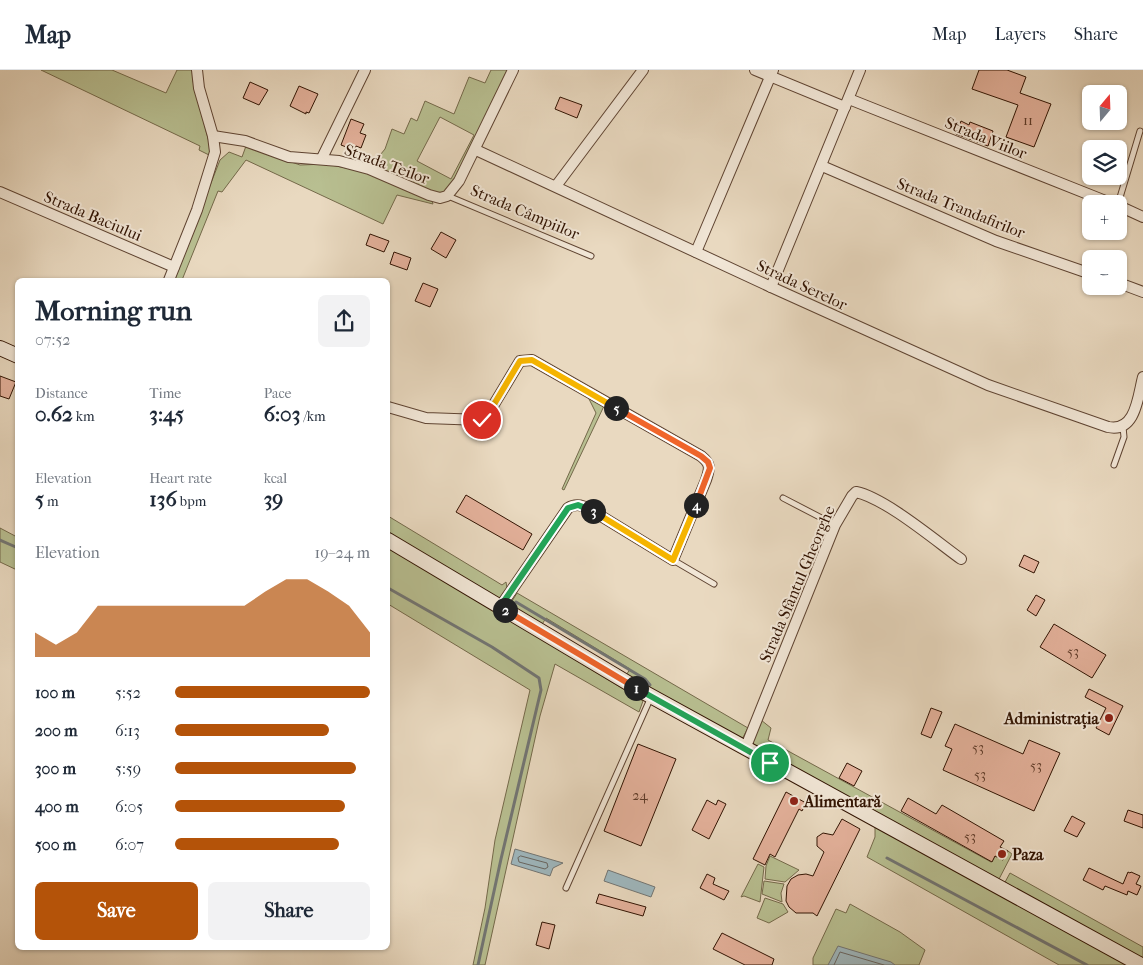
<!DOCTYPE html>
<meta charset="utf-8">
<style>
:root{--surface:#fff;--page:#f2f2f3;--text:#1f2937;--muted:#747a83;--line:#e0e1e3;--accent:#b45309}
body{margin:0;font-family:"IM FELL French Canon",serif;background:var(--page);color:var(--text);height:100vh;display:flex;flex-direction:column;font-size:19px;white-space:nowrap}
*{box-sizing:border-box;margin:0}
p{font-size:16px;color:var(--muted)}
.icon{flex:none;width:28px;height:28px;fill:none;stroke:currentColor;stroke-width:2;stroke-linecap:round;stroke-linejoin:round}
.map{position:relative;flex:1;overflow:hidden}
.panel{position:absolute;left:15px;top:208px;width:375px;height:672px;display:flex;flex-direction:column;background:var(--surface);border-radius:8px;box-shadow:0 1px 4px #0004}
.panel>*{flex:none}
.needle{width:32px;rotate:19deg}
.tools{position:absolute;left:1082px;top:15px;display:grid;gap:10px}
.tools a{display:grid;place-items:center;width:45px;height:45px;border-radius:8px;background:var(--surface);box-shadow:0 1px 4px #0004;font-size:25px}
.pin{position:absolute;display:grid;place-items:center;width:42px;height:42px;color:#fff;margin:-21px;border:2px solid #fff;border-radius:50%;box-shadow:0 1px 5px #0007}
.km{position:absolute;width:25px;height:25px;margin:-12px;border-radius:50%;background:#222;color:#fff;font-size:14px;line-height:25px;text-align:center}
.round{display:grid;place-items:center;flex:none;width:52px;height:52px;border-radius:8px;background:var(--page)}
.headline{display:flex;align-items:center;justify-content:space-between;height:85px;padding:0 20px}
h1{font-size:28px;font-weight:700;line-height:38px}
.metrics{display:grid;grid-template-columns:repeat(3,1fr);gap:8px;height:85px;padding:5px 20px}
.metrics div{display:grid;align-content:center}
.metrics b{font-size:21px;font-weight:700}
.metrics small{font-size:14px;font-weight:400}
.metrics p{font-size:14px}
.chart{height:140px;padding:10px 20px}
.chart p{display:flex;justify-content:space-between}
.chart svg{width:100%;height:90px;margin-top:5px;fill:var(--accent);opacity:.7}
.primary-button{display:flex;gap:10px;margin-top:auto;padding:10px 20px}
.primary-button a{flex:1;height:58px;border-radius:8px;background:var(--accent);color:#fff;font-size:20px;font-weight:700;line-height:58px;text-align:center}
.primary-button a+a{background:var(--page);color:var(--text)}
ul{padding:0 20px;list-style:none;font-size:16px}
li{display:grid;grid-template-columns:80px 60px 1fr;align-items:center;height:38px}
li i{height:12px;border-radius:6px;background:var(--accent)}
header{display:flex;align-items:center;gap:30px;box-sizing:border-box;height:70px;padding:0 25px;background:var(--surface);border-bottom:1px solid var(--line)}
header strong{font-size:24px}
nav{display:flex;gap:28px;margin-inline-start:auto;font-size:18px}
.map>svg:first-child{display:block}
</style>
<header>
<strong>Map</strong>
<nav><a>Map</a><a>Layers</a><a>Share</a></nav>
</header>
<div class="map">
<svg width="1143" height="895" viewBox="0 0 1143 895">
<rect width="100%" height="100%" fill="#e9d9c0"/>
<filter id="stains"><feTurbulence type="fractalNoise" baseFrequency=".004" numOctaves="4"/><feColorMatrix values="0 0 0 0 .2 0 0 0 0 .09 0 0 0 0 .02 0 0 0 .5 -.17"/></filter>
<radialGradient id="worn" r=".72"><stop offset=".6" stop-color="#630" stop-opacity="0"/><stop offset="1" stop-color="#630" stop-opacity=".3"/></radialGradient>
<g fill="#b8bf91" stroke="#74694a" fill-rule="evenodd">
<path d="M 41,0 L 112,0 L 166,23 L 177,0 L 194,0 L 193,11 L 211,80 L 211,86 L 199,80 L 200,76 Z"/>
<path d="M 491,0 L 509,0 L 455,112 L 443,122 L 435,124 L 371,96 L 385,79 L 392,59 L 404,64 L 411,48 L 417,51 L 425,31 L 454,44 L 469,7 L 485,13 ZM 440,47 L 474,65 L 451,109 L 417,91 Z"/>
<path d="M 246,76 L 300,95 L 327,94 L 360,101 L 379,108 L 432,131 L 433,134 L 397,125 L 383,154 L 246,90 L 222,122 L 218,121 L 182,210 L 173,210 L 220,90 L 229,82 L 242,87 Z"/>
<path d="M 588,327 L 604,336 L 564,420 L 562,419 L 596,343 Z"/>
<path d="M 388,446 L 502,515 L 506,512 L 507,518 L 499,531 L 388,463 Z"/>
<path d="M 0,458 L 17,467 L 17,500 L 0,492 Z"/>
<path d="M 388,476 L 643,631 L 639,642 L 555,594 L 540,646 L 485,895 L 473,895 L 485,838 L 495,770 L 530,620 L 388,534 Z"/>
<path d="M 517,523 L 748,658 L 741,671 L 625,607 L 630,599 L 546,548 L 541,556 L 509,536 Z"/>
<path d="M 761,650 L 771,658 L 768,670 L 991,792 L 995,786 L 1003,790 L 1008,781 L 1012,784 L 998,811 L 751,676 Z"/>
<path d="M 875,757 L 1133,895 L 1059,895 L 867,787 L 875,767 Z"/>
<path d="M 770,786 L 799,800 L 785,812 L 765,809 L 766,796 Z"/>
<path d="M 758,794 L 764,797 L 760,832 L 744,826 L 741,827 Z"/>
<path d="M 1010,803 L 1143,877 L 1143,890 L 1004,814 Z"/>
<path d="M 764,811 L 784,814 L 781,823 L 782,832 L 762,824 Z"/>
<path d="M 765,828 L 783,834 L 788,842 L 769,853 L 757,848 Z"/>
<path d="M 850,834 L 900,862 L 925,880 L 919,895 L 813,895 L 813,888 L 836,839 L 846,843 Z"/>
</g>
<g fill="#9eb7be" stroke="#727573">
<path d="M 515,779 L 563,793 L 553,798 L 550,806 L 511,794 Z"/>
<path d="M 608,800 L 655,817 L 651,827 L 604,811 Z"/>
<path d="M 838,876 L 891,892 L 895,895 L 828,895 Z"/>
</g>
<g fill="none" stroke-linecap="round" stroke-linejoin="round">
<g stroke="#686560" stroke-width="1">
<path d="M 521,786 L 547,793 L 548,797 L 545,799 L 519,792 L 518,788 Z"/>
<path d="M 834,895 L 840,882 L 884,895"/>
</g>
<g stroke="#727573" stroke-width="3">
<path d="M 0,470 L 18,478"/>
<path d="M 388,518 L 492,577 L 539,608 L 541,620 L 501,789 L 478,895"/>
<path d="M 516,532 L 645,609 L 650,615"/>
<path d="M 887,788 L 1087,895"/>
</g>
</g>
<g fill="#e4b19b" stroke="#311302">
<path d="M 979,0 L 1007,0 L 1026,7 L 1020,23 L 1051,34 L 1034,77 L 1006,67 L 1018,35 L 972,19 Z"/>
<path d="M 250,12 L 268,20 L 259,35 L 243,28 Z"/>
<path d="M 299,16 L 318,24 L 309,43 L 306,42 L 306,44 L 290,36 Z"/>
<path d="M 560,27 L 582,35 L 577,48 L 555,39 Z"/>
<path d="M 351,49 L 364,54 L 360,63 L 366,65 L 361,78 L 356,76 L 354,80 L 341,75 Z"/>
<path d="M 961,51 L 969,55 L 970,52 L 993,61 L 988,76 L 956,64 Z"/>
<path d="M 441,162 L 456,170 L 446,188 L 431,179 Z"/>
<path d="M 370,164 L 389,171 L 384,182 L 366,175 Z"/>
<path d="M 394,182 L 411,188 L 407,200 L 390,194 Z"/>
<path d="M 423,213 L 438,219 L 430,237 L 415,231 Z"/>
<path d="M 0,306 L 16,312 L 9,329 L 0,326 Z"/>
<path d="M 466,425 L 532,464 L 523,480 L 456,442 Z"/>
<path d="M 1024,485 L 1039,492 L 1034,503 L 1019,496 Z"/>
<path d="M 1036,525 L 1045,530 L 1036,546 L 1027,540 Z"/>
<path d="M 1054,554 L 1106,585 L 1092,608 L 1040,577 Z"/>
<path d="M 1089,619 L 1123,636 L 1109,665 L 1096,658 L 1106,638 L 1085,627 Z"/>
<path d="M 931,638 L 942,642 L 931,668 L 921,664 Z"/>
<path d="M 955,654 L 1023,684 L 1029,670 L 1060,683 L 1034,741 L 943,700 L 952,679 L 945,676 Z"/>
<path d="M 638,674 L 676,689 L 641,776 L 604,761 Z"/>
<path d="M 847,693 L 862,701 L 854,716 L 839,708 Z"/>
<path d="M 786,722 L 806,733 L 802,741 L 799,739 L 775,787 L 770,784 L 765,795 L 753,789 Z"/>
<path d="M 908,728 L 936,744 L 942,735 L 1004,771 L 1000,777 L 1008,781 L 1003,790 L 995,786 L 992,792 L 901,741 Z"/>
<path d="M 707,730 L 716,735 L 718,730 L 726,734 L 709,769 L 692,760 Z"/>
<path d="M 1128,740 L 1143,745 L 1143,758 L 1124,751 Z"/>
<path d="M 1072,746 L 1085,753 L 1077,767 L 1064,761 Z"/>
<path d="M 842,749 L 860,759 L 817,846 L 813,843 L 796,843 L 789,837 L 786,831 L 787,816 L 791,809 L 798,805 L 806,804 L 813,806 L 824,782 L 817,776 L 817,767 L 823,763 L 833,765 Z"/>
<path d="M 1089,798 L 1123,814 L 1128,802 L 1130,803 L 1131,802 L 1140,806 L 1136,814 L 1141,816 L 1137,825 L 1128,821 L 1127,825 L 1105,816 L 1103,820 L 1083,810 Z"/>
<path d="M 707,804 L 715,808 L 713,814 L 729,821 L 724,830 L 700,818 Z"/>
<path d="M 599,824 L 646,837 L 643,846 L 596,833 Z"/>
<path d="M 542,852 L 555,855 L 549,879 L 536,875 Z"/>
<path d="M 722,863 L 774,889 L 772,895 L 745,895 L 713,879 Z"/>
</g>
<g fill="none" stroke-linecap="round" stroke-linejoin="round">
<defs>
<g id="lane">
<path d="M 448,126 L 591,186"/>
<path d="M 1118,134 L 1140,61"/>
<path d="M 1114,395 L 1124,367 L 1123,357"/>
<path d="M 783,428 L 835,455"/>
<path d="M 673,490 L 714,514"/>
<path d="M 566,818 L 651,627"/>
</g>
<g id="street">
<path d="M 755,0 L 845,37"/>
<path d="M 849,29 L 1113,134"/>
<path d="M 213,66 L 245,71 L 289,87 L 339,91 L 369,99 L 429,125 L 440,128 L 447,126 L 459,111 L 513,0"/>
<path d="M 476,80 L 771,217 L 988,315 L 1108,357 C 1136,363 1138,326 1143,307"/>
<path d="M 322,88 L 365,0"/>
<path d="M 822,96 L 996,171 L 1091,204"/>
<path d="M 556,116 L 643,0"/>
<path d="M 0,122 L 174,197"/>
<path d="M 1119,136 L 1143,147"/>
<path d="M 696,182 L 773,0"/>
<path d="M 169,210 L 197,140 L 215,82 L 213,66 L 199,18 L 197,0"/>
<path d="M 1119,213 L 1143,222"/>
<path d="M 771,217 L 860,0"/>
<path d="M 388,337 L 426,348 L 482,350 L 487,346 L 520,291 L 532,290 L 701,386 C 711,394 710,398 706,410 L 673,490 L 591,440 C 583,435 576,433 568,438 L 500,537"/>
<path d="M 745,679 L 835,455 L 852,426 L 856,422 C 885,428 936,471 961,489"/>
</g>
<g id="secondary">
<path d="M 0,278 L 18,286"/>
<path d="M 388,470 L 638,619 L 1141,895"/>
</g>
</defs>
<use href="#lane" stroke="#5f4432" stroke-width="7"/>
<use href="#street" stroke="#5f4432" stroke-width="12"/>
<use href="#secondary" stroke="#311302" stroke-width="16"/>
<use href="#lane" stroke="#f1e6d6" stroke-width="5"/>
<use href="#street" stroke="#f1e6d6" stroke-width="10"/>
<use href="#secondary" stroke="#f1e6d6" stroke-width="14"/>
</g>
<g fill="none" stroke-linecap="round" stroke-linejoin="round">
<defs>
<path id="split-1" d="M 636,618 L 770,693"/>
<path id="split-2" d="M 505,540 L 636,618"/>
<path id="split-3" d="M 505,540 L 500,537 L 568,438 L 578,435 L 593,441"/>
<path id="split-4" d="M 593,441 L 673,490 L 696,435"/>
<path id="split-5" d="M 616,338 L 701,386 L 708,392 L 710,398 L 696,435"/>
<path id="split-6" d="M 482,350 L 487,346 L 520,291 L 532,290 L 616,338"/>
</defs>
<use href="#split-1" stroke="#fff" stroke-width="10"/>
<use href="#split-2" stroke="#fff" stroke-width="10"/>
<use href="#split-3" stroke="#fff" stroke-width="10"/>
<use href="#split-4" stroke="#fff" stroke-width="10"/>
<use href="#split-5" stroke="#fff" stroke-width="10"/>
<use href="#split-6" stroke="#fff" stroke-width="10"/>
<use href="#split-1" stroke="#22a559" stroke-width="6"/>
<use href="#split-2" stroke="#f0652b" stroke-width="6"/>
<use href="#split-3" stroke="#22a559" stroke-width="6"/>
<use href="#split-4" stroke="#f5b400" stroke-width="6"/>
<use href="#split-5" stroke="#f0652b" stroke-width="6"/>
<use href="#split-6" stroke="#f5b400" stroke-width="6"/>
</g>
<g fill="#8f2418" stroke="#f1e6d6" stroke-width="2">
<circle cx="1109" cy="648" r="5"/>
<circle cx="794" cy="731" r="5"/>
<circle cx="1002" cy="784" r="5"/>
</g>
<g text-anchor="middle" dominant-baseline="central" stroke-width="4" stroke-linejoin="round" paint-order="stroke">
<g font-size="14" fill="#5e3a28">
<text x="1028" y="50">11</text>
<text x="1073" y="581">53</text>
<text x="978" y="677">53</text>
<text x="1036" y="695">53</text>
<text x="980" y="704">53</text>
<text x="640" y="725">24</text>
<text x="970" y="766">53</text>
</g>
<g font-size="16" fill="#311302" stroke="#f1e6d6">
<text transform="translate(986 68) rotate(22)">Strada Viilor</text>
<text transform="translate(387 94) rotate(20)">Strada Teilor</text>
<text transform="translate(961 138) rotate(22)">Strada Trandafirilor</text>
<text transform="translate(525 142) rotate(23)">Strada Câmpiilor</text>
<text transform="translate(93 146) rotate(23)">Strada Baciului</text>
<text transform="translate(802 215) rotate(25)">Strada Serelor</text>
<text transform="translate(797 514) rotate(-67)">Strada Sfântul Gheorghe</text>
</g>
<g font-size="16" font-weight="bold" fill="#311302" stroke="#f1e6d6" text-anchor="start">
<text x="1099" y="648" text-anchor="end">Administrația</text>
<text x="804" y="731">Alimentară</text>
<text x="1012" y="784">Paza</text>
</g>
</g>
<rect width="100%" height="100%" filter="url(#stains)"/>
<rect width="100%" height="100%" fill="url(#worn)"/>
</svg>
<div class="tools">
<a><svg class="needle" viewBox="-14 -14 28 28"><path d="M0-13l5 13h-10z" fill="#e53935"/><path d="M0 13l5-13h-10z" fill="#747a83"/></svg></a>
<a><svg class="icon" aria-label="layers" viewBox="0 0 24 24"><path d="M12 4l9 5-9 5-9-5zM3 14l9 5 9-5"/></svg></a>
<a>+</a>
<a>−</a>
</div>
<div class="pin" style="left:770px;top:693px;background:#1e9e55"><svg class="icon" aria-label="arrive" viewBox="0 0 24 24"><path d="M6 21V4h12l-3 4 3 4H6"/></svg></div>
<div class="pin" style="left:482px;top:350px;background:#d93025"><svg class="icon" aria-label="check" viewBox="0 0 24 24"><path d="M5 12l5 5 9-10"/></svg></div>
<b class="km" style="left:636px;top:618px">1</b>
<b class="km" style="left:505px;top:540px">2</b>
<b class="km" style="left:593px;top:441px">3</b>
<b class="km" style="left:696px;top:435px">4</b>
<b class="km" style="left:616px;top:338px">5</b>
<section class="panel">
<div class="headline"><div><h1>Morning run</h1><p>07:52</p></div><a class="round"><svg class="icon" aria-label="share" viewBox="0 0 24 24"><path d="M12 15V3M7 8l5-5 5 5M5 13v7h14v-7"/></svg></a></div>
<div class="metrics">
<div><p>Distance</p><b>0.62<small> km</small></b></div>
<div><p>Time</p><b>3:45</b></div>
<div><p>Pace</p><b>6:03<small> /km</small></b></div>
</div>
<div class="metrics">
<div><p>Elevation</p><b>5<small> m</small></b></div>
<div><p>Heart rate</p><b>136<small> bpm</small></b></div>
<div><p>kcal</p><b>39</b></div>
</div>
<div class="chart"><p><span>Elevation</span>19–24 m</p>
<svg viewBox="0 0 160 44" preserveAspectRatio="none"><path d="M0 44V32L10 38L20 32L30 19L40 19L50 19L60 19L70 19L80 19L90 19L100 19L110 12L120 6L130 6L140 12L150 19L160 32V44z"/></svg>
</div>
<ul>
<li><b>100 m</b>5:52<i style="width:100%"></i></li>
<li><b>200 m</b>6:13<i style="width:79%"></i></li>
<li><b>300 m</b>5:59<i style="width:93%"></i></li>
<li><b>400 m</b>6:05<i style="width:87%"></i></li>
<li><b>500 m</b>6:07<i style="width:84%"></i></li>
</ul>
<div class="primary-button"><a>Save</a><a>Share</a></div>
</section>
</div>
